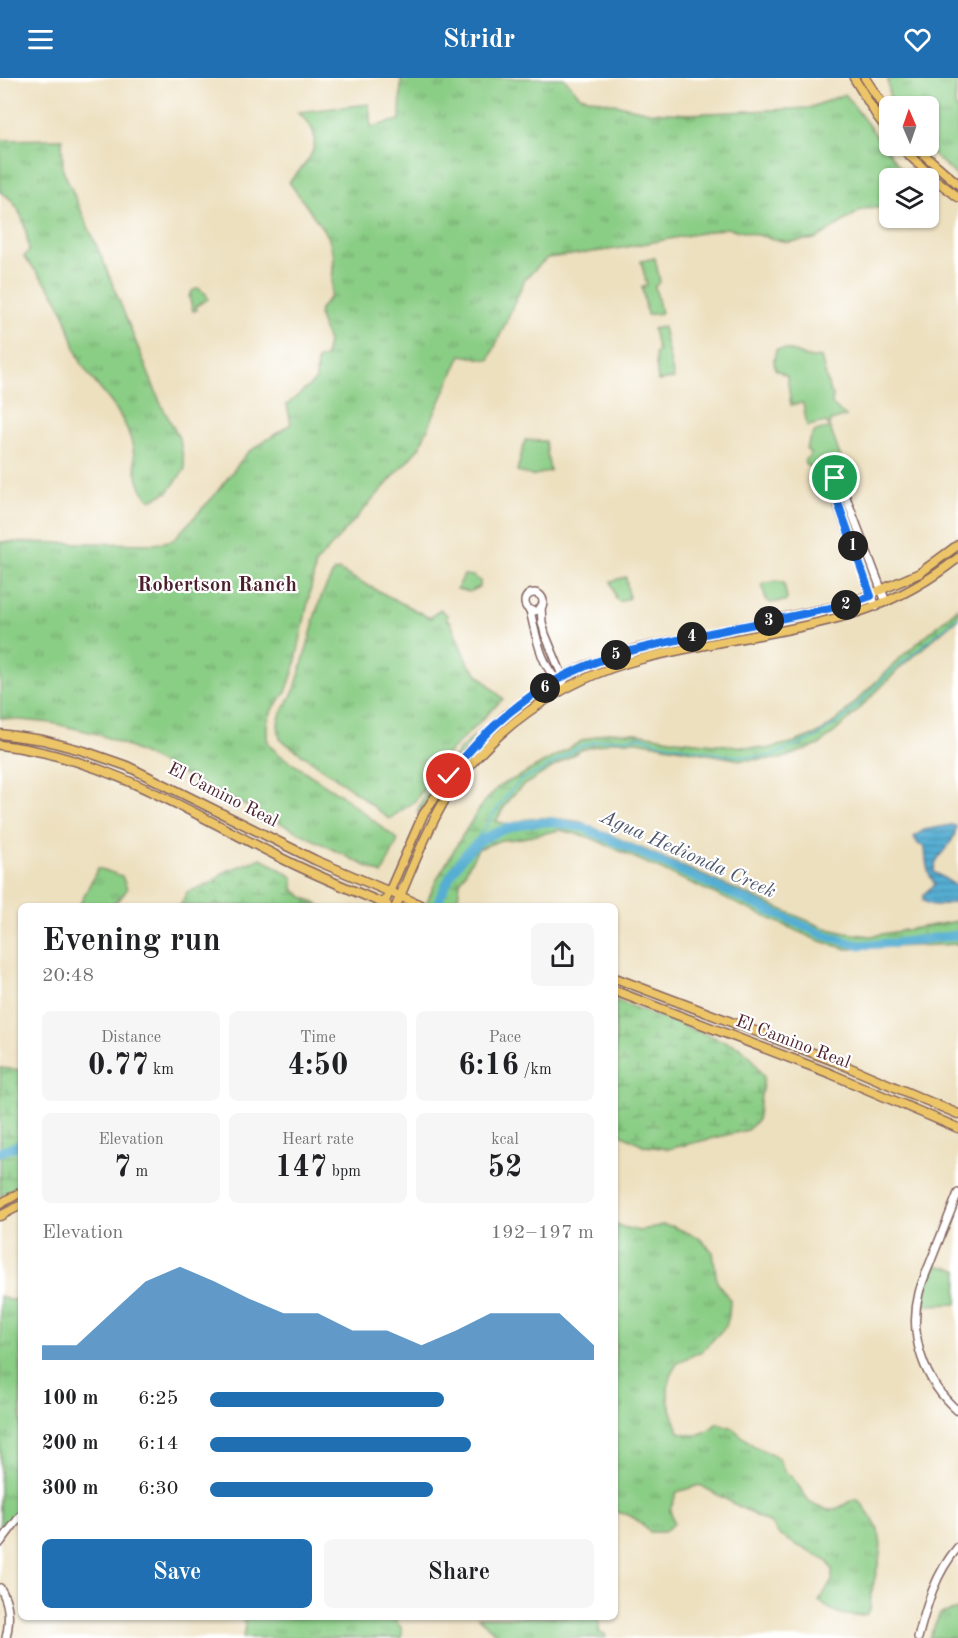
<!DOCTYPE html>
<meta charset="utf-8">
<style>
:root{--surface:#fff;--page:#f6f6f6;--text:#202124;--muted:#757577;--accent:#1f6fb2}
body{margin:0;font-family:"Old Standard TT",serif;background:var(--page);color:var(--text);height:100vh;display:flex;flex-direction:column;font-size:22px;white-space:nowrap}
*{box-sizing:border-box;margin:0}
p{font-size:20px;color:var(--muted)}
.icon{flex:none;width:33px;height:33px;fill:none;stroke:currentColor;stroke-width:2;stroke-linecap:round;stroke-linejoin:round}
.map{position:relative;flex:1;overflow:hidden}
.side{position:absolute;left:18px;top:825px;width:600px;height:717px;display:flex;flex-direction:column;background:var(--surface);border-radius:9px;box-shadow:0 2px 4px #0004}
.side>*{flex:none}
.needle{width:39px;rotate:358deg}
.controls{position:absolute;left:879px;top:18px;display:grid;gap:12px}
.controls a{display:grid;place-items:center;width:60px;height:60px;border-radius:9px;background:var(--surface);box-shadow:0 2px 4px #0004;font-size:30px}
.pin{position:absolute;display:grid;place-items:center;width:51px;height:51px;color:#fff;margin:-26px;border:3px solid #fff;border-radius:50%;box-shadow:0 2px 6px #0007}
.km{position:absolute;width:30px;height:30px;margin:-15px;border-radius:50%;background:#222;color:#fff;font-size:16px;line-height:30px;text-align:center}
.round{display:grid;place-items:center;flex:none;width:63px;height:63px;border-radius:9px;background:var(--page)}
.overview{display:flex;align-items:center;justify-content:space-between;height:102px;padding:0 24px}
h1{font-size:33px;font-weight:700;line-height:45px}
.metrics{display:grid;grid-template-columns:repeat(3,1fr);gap:9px;height:102px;padding:6px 24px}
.metrics div{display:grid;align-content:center;border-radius:9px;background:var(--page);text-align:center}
.metrics b{font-size:30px;font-weight:700}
.metrics small{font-size:16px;font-weight:400}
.metrics p{font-size:16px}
.chart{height:168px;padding:12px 24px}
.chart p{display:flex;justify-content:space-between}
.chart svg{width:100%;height:108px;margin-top:6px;fill:var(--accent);opacity:.7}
.action{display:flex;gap:12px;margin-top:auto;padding:12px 24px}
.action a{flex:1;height:69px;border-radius:9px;background:var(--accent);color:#fff;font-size:24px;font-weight:700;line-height:69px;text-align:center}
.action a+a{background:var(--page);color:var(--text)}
ul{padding:0 24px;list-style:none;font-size:20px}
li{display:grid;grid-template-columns:96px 72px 1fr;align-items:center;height:45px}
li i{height:15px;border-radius:8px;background:var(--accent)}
header{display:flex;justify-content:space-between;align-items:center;height:78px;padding:0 24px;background:var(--accent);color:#fff;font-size:27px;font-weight:700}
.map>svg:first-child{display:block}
</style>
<header><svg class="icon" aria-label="menu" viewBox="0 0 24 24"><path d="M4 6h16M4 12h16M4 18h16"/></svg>Stridr<svg class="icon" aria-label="heart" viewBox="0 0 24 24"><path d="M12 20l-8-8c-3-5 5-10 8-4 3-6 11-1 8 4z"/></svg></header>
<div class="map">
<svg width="958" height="1560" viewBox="0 0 958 1560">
<defs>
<pattern id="grass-tufts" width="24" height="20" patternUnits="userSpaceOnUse" patternTransform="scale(1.5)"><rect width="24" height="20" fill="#8acd85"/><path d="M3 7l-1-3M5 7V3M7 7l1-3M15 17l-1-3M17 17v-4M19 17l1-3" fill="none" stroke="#73a66d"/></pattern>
<pattern id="wetland-marsh" width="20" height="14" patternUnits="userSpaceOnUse" patternTransform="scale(1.5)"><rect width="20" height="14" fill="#8acd85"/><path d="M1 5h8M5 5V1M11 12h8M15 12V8" fill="none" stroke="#73a66d"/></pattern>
<pattern id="water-rules" width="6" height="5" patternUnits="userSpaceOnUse" patternTransform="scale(1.5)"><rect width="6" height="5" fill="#55aed3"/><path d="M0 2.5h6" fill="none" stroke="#488dab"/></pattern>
</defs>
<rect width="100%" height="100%" fill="#fff"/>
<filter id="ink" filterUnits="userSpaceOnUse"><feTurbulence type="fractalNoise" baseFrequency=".0167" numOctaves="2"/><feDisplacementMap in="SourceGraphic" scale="12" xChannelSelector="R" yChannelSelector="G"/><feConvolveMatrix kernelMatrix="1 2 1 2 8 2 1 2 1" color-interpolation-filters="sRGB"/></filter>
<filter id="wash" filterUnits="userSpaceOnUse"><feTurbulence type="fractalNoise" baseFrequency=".008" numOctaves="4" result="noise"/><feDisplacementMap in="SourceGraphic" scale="24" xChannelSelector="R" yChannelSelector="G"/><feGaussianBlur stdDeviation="1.35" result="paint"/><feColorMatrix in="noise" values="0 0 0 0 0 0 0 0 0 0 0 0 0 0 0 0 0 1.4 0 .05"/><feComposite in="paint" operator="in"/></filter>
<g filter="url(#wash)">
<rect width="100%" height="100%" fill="#ede0bf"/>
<g fill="url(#grass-tufts)" stroke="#6a7658" stroke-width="1.5">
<path d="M 401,0 L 564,0 L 580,18 L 649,34 L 689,36 L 809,30 L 845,16 L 908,100 L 890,100 L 889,126 L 887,129 L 863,131 L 816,161 L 787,164 L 727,150 L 616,171 L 547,180 L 525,201 L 489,282 L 461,277 L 419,370 L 316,485 L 294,592 L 286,614 L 272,632 L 267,645 L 267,661 L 271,669 L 281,678 L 341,717 L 398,762 L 382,796 L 125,667 L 98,656 L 52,645 L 0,640 L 0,464 L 156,466 L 173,462 L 213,419 L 247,375 L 291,346 L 287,327 L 316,302 L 317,282 L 325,279 L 328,264 L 319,239 L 320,231 L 331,218 L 334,178 L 328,158 L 289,104 C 302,90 320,74 313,53 C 311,47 303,39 298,34 L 369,26 L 371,49 L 400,42 Z"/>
<path d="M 888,0 L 957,0 L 955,27 L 958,33 L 958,99 L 924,68 L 928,68 L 928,28 L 890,28 Z"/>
<path d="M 62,61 L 63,92 L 102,180 L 160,324 L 180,362 L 185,391 L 168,414 L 151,422 C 131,407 138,380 130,359 C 120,329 101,315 85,291 C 73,274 71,250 62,231 C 53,211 38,196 24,179 L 29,172 C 26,151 22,124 0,114 L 0,62 Z"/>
<path d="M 198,210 L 206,216 L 208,221 L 196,228 L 197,232 L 193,233 L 189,218 L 192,213 Z"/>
<path d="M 338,492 L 430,540 L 440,531 L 448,538 L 446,541 L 450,543 L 468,586 L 503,621 L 446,677 L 437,693 L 415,723 L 389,741 L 349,709 L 280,661 L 278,646 L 280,638 L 295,611 L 314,545 L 313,543 L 322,517 L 334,493 L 336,494 Z"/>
<path d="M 485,648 L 451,688 L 420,734 L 417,734 L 427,712 L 447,691 L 460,671 Z"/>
<path d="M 98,790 L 122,798 L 127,811 C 114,833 102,828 79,828 Z"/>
<path d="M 615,1147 L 639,1153 L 662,1147 L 672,1148 L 699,1160 L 713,1174 L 717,1204 L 730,1222 L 729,1238 L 726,1248 L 702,1273 L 678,1284 L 672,1294 L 668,1310 L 668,1322 L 679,1354 C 694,1361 706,1356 717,1345 L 731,1349 L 754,1368 L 778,1380 L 785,1394 L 793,1400 L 809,1423 L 816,1427 L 828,1432 L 835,1432 L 854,1421 C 861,1422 863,1428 867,1433 C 896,1469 870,1493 870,1531 L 867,1536 C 847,1540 834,1536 819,1523 L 832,1503 L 832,1491 L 827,1483 L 780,1458 L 771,1446 L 700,1407 L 677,1414 L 670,1432 L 674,1445 L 664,1454 L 650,1454 C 639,1442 631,1436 615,1434 Z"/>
<path d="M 0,1218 L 8,1222 L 21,1222 L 21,1427 L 0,1455 Z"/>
<path d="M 958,1531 L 958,1560 L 929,1560 L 940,1536 Z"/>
<path d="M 241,1539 L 383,1539 L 395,1542 L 402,1551 L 402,1560 L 243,1560 L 245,1546 Z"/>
<path d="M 478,1539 L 598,1539 L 600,1555 L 605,1556 L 606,1560 L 498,1560 L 495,1555 Z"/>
</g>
<g fill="url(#wetland-marsh)" stroke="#6a7658" stroke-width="1.5">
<path d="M 958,530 L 958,540 L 903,587 L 844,646 L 819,667 L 780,681 L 741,682 L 638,663 L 613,663 L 581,672 L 522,708 L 509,721 L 496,743 L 509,747 C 533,736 557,740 581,744 L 822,849 L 845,855 L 871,858 L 958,843 L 958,866 L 847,871 L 817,862 L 589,759 L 560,752 L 517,761 L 501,762 L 478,771 L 460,804 L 457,828 L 425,828 L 437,801 L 461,760 L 481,728 L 499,708 L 518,699 L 582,663 L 607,654 L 637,655 L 676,662 L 766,671 L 795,664 L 821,654 L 838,641 L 900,580 Z"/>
<path d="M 261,780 L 293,799 L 293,811 L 305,820 L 321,828 L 180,828 L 187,814 L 209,806 L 227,793 Z"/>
<path d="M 615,922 L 740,969 L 752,980 L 764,999 L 757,1043 L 747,1052 L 668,1071 L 645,1068 L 615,1053 Z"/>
<path d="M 0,990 L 21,992 L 21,1106 L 0,1118 Z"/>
</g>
<g fill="#8acd85" stroke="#6a7658" stroke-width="1.5">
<path d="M 655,180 L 660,204 L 655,208 L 661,235 L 647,237 L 642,209 L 647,207 L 641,183 Z"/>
<path d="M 663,249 L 674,301 L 658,303 L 655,275 L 658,274 L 653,251 Z"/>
<path d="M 782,271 C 799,272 803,283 821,279 L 830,314 L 833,316 L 832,327 L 846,338 L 831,343 L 829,348 L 826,344 L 807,348 L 803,325 L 791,327 L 787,298 L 775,291 L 774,282 L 776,272 Z"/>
<path d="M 830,350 L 843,386 C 829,390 818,394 805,386 L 805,382 L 811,376 L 806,371 C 814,355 810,352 830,350 Z"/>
<path d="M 525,362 L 545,363 L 550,393 L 532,398 L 517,393 Z"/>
<path d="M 464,497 L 473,498 L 480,503 L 480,509 L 469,514 L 457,511 Z"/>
<path d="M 626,499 L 629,520 L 620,524 L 616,521 L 611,503 Z"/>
<path d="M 777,503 L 784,505 L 787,521 L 786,523 L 770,525 L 766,522 L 762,506 Z"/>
<path d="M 935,1187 L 958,1192 L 957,1226 L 923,1227 L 927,1207 Z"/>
</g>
<path fill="url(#water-rules)" stroke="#50667f" stroke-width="1.5" d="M 951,747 L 956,748 C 956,768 934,775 934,794 L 958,809 L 958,823 C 947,826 932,831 923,822 L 924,816 L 935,806 C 926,794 926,783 925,769 L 918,766 L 914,759 L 924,752 Z"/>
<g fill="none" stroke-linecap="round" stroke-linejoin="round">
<path stroke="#55aed3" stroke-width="1.5" d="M 469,772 L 507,717 L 521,702 L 543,692 L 579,669 L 602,662 L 643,659 L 656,664 L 727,677 L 754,679 L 771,678 L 816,659 L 843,641 L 886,598 L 958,539"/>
<g stroke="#55aed3" stroke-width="9">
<path d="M 436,828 C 444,809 455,787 469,772 C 488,753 524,743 551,744 C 561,745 572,748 583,749 L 824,857 L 858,867 L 895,865 L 958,857"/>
<path d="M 0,1074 L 21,1066"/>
</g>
</g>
</g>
<g filter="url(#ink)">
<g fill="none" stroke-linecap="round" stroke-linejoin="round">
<defs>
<g id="minor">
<circle cx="836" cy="409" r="9"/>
<path d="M 844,414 L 886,524"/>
<path d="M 834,417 L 876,529"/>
<circle cx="534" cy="524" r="9"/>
<path d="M 541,529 L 542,544 L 545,556 L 564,602"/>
<path d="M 530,532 C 536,559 542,594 566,610"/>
<path d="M 958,1115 C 949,1137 941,1158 932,1180 C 928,1191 922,1203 919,1215 C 908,1258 924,1304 958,1333"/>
<path d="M 0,1465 L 21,1437"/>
<path d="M 0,1510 C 10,1525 10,1543 6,1560"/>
<path d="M 918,1560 C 927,1526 935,1496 958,1469"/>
</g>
<g id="major">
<path d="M 854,0 L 877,38 L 890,55"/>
<path d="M 865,0 L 890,38"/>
<path d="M 900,68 L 932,99 L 958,119"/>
<path d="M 914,68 L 958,106"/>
<path d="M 0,656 L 43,662 L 84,673 L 127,688 L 315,782 L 423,828"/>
<path d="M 0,667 C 103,678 192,735 283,781 C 317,798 352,812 387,827"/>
<path d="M 383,828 L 423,737 L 449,698 L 470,672 L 507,636 L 555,603 L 585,588 L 636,571 L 848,526 L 920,495 L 958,467"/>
<path d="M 396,828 C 411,793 424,758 443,725 C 485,654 562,601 641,581 C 683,570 727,563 770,555 C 843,541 898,528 958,480"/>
<path d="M 615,900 L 834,983 L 958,1036"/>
<path d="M 615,913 L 829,995 L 958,1050"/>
<path d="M 0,1126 L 21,1114"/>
<path d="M 0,1138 L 21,1127"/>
</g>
</defs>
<use href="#minor" stroke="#83635f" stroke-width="10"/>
<use href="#major" stroke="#83635f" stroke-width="11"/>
<use href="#minor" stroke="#fff" stroke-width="7"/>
<use href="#major" stroke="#edc569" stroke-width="8"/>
</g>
</g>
<g fill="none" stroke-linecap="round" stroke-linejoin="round" filter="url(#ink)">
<defs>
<path id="route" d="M 449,698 C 484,652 531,610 586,588 C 617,575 650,568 682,561 C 737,549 793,539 848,526 L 871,518 L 838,425 L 828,411 L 828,405 L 835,400"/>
</defs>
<use href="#route" stroke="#fff" stroke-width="12"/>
<use href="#route" stroke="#1a73e8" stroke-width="8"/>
</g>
<g text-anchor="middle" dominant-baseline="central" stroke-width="4.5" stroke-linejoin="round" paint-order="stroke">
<g font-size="18" fill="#4a1f2b" stroke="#fff">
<text transform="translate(223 717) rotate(27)">El Camino Real</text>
<text transform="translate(793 964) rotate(21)">El Camino Real</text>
</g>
<g font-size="20" font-style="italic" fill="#4e586e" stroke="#fff">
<text transform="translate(688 777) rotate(24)">Agua Hedionda Creek</text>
</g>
<g font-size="21" font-weight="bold" fill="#4a1f2b" stroke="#fff">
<text x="217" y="507">Robertson Ranch</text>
</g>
</g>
</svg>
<div class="controls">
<a><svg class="needle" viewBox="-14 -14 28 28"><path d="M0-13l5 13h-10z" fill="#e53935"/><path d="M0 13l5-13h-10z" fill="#757577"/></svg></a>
<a><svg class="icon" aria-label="layers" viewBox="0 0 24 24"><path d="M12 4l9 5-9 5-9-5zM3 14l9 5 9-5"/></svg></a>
</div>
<div class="pin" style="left:835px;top:400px;background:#1e9e55"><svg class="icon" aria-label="arrive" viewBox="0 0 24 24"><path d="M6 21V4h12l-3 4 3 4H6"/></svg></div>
<div class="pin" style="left:449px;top:698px;background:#d93025"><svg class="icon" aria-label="check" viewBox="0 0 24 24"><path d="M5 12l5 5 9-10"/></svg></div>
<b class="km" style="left:853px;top:468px">1</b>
<b class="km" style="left:846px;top:527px">2</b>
<b class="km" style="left:769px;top:543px">3</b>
<b class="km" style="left:692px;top:559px">4</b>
<b class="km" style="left:616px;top:577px">5</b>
<b class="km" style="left:545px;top:610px">6</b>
<section class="side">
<div class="overview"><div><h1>Evening run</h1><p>20:48</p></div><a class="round"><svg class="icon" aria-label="share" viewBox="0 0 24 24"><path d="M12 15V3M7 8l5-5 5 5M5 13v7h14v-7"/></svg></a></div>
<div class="metrics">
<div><p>Distance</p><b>0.77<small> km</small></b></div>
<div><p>Time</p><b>4:50</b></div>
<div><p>Pace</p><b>6:16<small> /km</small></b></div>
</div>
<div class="metrics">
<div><p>Elevation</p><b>7<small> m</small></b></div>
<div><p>Heart rate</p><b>147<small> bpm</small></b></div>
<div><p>kcal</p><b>52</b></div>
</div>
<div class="chart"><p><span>Elevation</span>192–197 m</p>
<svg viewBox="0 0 160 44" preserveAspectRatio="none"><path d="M0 44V38L10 38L20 25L30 12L40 6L50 12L60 19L70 25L80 25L90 32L100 32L110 38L120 32L130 25L140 25L150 25L160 38V44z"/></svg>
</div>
<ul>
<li><b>100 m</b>6:25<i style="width:61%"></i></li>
<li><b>200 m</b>6:14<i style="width:68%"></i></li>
<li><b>300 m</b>6:30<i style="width:58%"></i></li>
</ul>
<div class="action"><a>Save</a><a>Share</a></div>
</section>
</div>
